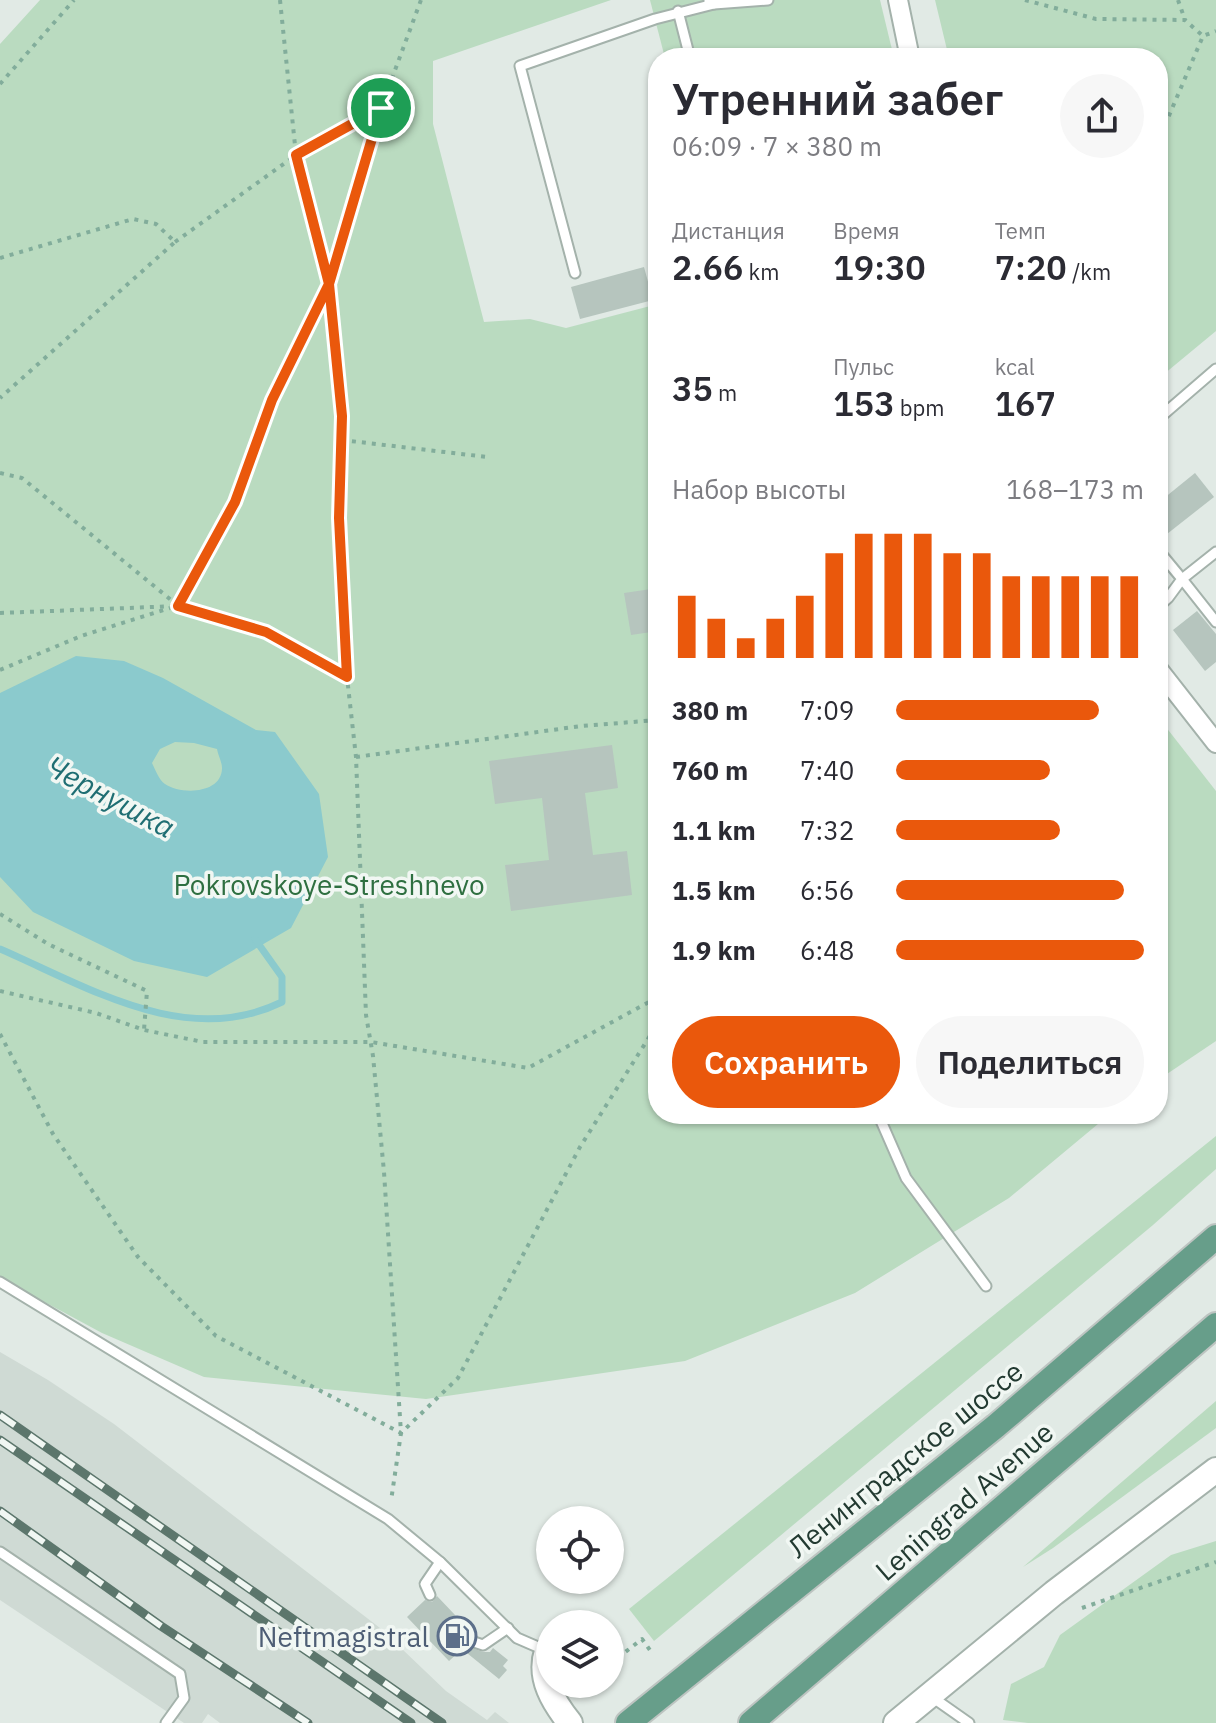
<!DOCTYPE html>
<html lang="ru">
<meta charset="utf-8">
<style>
:root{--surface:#fff;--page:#f7f7f7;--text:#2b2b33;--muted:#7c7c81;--accent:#ea580c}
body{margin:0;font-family:"IBM Plex Sans",sans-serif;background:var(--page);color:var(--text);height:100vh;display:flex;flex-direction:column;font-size:30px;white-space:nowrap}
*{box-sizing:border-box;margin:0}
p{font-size:26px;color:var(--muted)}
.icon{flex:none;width:44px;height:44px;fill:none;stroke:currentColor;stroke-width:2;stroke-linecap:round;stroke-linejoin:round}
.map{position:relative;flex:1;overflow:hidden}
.sheet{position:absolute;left:648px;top:48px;width:520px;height:1076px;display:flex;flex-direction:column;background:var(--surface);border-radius:32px;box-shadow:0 2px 6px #0004}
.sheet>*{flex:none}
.controls{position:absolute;left:536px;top:1506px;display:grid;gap:16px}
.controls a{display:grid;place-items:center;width:88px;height:88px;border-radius:50%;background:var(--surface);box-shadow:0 2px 6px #0004;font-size:40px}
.pin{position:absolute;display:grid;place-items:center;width:68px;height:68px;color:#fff;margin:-34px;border:4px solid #fff;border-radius:50%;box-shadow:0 2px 8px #0007}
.round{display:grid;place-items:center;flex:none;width:84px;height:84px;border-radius:42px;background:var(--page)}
.summary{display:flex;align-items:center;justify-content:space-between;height:136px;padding:0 24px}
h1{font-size:44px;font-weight:600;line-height:60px}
.figures{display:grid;grid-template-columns:repeat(3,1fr);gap:12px;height:136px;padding:8px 24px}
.figures div{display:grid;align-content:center}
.figures b{font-size:34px;font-weight:600}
.figures small{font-size:22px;font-weight:400}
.figures p{font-size:22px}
.chart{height:224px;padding:16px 24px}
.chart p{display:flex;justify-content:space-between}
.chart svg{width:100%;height:144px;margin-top:8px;stroke:var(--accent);stroke-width:6}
.primary-button{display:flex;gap:16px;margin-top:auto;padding:16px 24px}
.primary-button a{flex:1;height:92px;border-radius:48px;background:var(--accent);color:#fff;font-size:32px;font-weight:600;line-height:92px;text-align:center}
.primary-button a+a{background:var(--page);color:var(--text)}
ul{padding:0 24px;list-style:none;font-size:26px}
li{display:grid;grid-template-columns:128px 96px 1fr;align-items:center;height:60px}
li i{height:20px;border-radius:10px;background:var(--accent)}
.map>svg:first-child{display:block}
</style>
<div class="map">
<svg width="1216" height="1723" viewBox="0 0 1216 1723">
<rect width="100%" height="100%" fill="#e1eae5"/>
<path fill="#cfdad4" d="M 0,1352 L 48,1380 L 114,1424 L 380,1628 L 446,1691 L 487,1720 L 495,1712 L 509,1723 L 220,1723 L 208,1714 L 202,1723 L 184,1723 L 0,1600 Z"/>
<g fill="#badbc0">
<path d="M 40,0 L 611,0 L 433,61 L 433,124 L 484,322 L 530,319 L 566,328 L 658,304 L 658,1114 L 1110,1114 L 1009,1198 L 855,1293 L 685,1361 L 426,1399 L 204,1377 L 102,1333 L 0,1278 L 0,44 Z"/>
<path d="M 650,0 L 880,0 L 894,58 L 665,58 Z"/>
<path d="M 935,0 L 1216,0 L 1216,331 L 1158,379 L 1158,58 L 949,58 Z"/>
<path d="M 1158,717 L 1216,791 L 1216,1041 L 1158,1080 Z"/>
<path d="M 1216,1136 L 1216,1169 L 1153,1225 L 654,1641 L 629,1609 Z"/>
<path d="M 1216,1401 L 1216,1428 L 1053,1548 L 1023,1567 Z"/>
<path d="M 1216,1541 L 1216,1723 L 1028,1723 L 1003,1720 L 1011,1684 L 1044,1667 L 1060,1635 L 1171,1555 Z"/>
</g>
<path fill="#8bcacd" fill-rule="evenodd" d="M 76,656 L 124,661 L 163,678 L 256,730 L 275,732 L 319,794 L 328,857 L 291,928 L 207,977 L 134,961 L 33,912 L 0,877 L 0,693 ZM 175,742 L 194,743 L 217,749 C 218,755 222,762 222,768 C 222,794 181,795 165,784 C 159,780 155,769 152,763 L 160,749 Z"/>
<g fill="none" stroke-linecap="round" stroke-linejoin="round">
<path stroke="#8bcacd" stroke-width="7" d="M 0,949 C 88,987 186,1049 282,1002 L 282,977 L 255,939"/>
</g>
<g fill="#b6c5be">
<path d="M 644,267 L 653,300 L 580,319 L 571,287 Z"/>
<path d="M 1195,473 L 1214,497 L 1167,534 L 1158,523 L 1158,503 Z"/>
<path d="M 658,588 L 658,631 L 631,635 L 624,593 Z"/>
<path d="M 1197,611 L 1216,634 L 1216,662 L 1205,671 L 1173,630 Z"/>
<path d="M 612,745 L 618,788 L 585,793 L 593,855 L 627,851 L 632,895 L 511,911 L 505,865 L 549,860 L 542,798 L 495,804 L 489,761 Z"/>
<path d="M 437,1596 L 473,1634 L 464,1638 L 466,1646 L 483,1652 L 490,1652 L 493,1648 L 508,1660 L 503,1666 L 507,1670 L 499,1679 L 462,1649 L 449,1661 L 407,1617 L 425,1600 L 432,1602 Z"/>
</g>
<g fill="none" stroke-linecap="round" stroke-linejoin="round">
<defs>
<g id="service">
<path d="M 709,1 L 714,4 L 768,0"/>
<path d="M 678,11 L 690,58"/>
<path d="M 575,273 L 520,66 L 655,19 L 714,4"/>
<path d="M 1158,419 L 1216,369"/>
<path d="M 1158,550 L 1182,579 L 1168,598 L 1158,607"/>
<path d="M 1216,552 L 1182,579 L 1216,622"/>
<path d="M 878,1114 L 906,1178 L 986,1286"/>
<path d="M 0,1282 L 388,1519 L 440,1562 L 517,1638 L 547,1651"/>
<path d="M 0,1552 L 180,1674 L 184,1698 L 166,1723"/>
<path d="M 430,1595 L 425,1584 L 440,1562"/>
<path d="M 471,1641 L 483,1645 L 508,1628"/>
<path d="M 932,1697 L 969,1723"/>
</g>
<g id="minor">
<path d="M 898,0 L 910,58"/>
<path d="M 1158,669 L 1216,743"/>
</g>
<g id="tertiary">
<path d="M 547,1651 C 538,1678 554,1703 570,1723"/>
<path d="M 896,1723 L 1054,1593 L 1216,1470"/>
</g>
<g id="primary">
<path d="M 628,1723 L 996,1426 L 1216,1237"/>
<path d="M 751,1723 L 1216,1325"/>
</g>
</defs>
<use href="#service" stroke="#a4b2ab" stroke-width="13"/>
<use href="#minor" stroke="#a4b2ab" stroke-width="22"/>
<use href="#tertiary" stroke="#a4b2ab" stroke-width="28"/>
<use href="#primary" stroke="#bdc4c1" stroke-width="28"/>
<g stroke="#82ad9b" stroke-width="4" stroke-dasharray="4 6" stroke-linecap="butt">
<path d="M 280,0 L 296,155 L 329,284 L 342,416 L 339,518 L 347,677"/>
<path d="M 1025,0 L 1096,19 L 1185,20 L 1203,36"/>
<path d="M 1178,0 L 1185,20"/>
<path d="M 0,84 L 74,0"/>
<path d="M 1158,133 L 1168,118 L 1203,36 L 1216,31"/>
<path d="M 175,242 L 296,155 L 381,108"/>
<path d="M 0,258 L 133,219 L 156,224 L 175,242 L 0,398"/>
<path d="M 342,440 L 487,457"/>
<path d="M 0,473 L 22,478 L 176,604"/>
<path d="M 178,605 L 235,502 L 272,400 L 329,284 L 381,108 L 421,0"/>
<path d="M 0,613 L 178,606 L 266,632 L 347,677 L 356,757 L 366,1015 L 373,1056 L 384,1172 L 401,1433 L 391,1501"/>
<path d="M 0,670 L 81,636 L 170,608"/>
<path d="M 356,757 L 581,726 L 658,720"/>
<path d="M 0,914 L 48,944 L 147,991 L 144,1030"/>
<path d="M 0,991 L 96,1013 L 144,1030 L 203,1042 L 371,1042 L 528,1068 L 658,997"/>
<path d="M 0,1034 L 53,1134 L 138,1257 L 216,1336 L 401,1433 L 458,1378 L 580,1147 L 658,1023"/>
<path d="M 1082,1608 L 1216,1562"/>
<path d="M 610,1664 L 642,1639 L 652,1653"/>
<path d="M 578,1689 L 585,1684"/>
</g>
<use href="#service" stroke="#fff" stroke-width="9"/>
<use href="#minor" stroke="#fff" stroke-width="18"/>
<use href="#tertiary" stroke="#fff" stroke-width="24"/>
<use href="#primary" stroke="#679e8a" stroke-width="24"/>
<defs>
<g id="rail">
<path d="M 0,1415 L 442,1723"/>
<path d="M 0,1440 L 411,1723"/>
<path d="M 0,1511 L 161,1626 L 308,1723"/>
</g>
</defs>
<use href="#rail" stroke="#5c766c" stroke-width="9"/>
<use href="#rail" stroke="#f1f7f3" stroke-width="6" stroke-dasharray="18" stroke-linecap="butt"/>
</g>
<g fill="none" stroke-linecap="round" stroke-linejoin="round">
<defs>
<path id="route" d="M 381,108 L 329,284 L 342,416 L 339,518 L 347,677 L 266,632 L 178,606 L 235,502 L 272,400 L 329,284 L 296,155 L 381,108"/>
</defs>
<use href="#route" stroke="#fff" stroke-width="16"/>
<use href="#route" stroke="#ea580c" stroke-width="10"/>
</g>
<defs>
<symbol id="fuel-ring" viewBox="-11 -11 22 22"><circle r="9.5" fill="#f1f7f3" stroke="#5c6f8a" stroke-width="1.5"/><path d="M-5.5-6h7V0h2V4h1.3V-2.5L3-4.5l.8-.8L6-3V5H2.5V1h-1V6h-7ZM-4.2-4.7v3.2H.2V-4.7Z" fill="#5c6f8a"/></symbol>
</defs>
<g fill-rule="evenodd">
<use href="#fuel-ring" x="435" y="1614" width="44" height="44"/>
</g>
<g text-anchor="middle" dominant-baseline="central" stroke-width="7" stroke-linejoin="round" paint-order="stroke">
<g font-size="28" fill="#2e6f40" stroke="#f1f7f3">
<text x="329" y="884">Pokrovskoye-Streshnevo</text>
</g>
<g font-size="28" fill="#223a31" stroke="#f1f7f3">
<text transform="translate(905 1459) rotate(-39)">Ленинградское шоссе</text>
<text transform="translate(964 1501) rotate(-41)">Leningrad Avenue</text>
</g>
<g font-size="28" fill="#4e5e75" stroke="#f1f7f3" text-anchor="end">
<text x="429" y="1636">Neftmagistral</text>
</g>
<g font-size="30" font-style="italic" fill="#1f6e73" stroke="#f1f7f3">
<text transform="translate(111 796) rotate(28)">Чернушка</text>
</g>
</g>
</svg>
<div class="controls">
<a><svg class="icon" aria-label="locate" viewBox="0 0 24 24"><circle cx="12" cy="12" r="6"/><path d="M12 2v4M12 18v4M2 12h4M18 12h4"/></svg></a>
<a><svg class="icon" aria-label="layers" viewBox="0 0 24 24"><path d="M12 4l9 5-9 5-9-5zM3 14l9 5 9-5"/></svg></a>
</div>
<div class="pin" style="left:381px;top:108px;background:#1e9e55"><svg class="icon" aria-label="arrive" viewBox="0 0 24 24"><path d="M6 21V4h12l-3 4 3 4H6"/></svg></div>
<section class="sheet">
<div class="summary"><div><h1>Утренний забег</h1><p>06:09 · 7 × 380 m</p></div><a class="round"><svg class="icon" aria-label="share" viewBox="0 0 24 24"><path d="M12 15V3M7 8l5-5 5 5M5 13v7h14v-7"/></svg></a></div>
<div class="figures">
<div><p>Дистанция</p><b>2.66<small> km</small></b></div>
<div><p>Время</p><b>19:30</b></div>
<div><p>Темп</p><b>7:20<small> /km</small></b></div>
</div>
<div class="figures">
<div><b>35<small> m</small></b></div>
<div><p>Пульс</p><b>153<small> bpm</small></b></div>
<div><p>kcal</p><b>167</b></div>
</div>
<div class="chart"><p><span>Набор высоты</span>168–173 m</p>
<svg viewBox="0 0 160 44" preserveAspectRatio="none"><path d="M5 44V25M15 44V32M25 44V38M35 44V32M45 44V25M55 44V12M65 44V6M75 44V6M85 44V6M95 44V12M105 44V12M115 44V19M125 44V19M135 44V19M145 44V19M155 44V19"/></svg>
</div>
<ul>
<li><b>380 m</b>7:09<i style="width:82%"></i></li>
<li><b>760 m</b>7:40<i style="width:62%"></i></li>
<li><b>1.1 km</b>7:32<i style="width:66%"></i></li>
<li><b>1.5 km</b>6:56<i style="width:92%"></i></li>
<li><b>1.9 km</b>6:48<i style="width:100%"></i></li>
</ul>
<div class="primary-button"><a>Сохранить</a><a>Поделиться</a></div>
</section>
</div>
